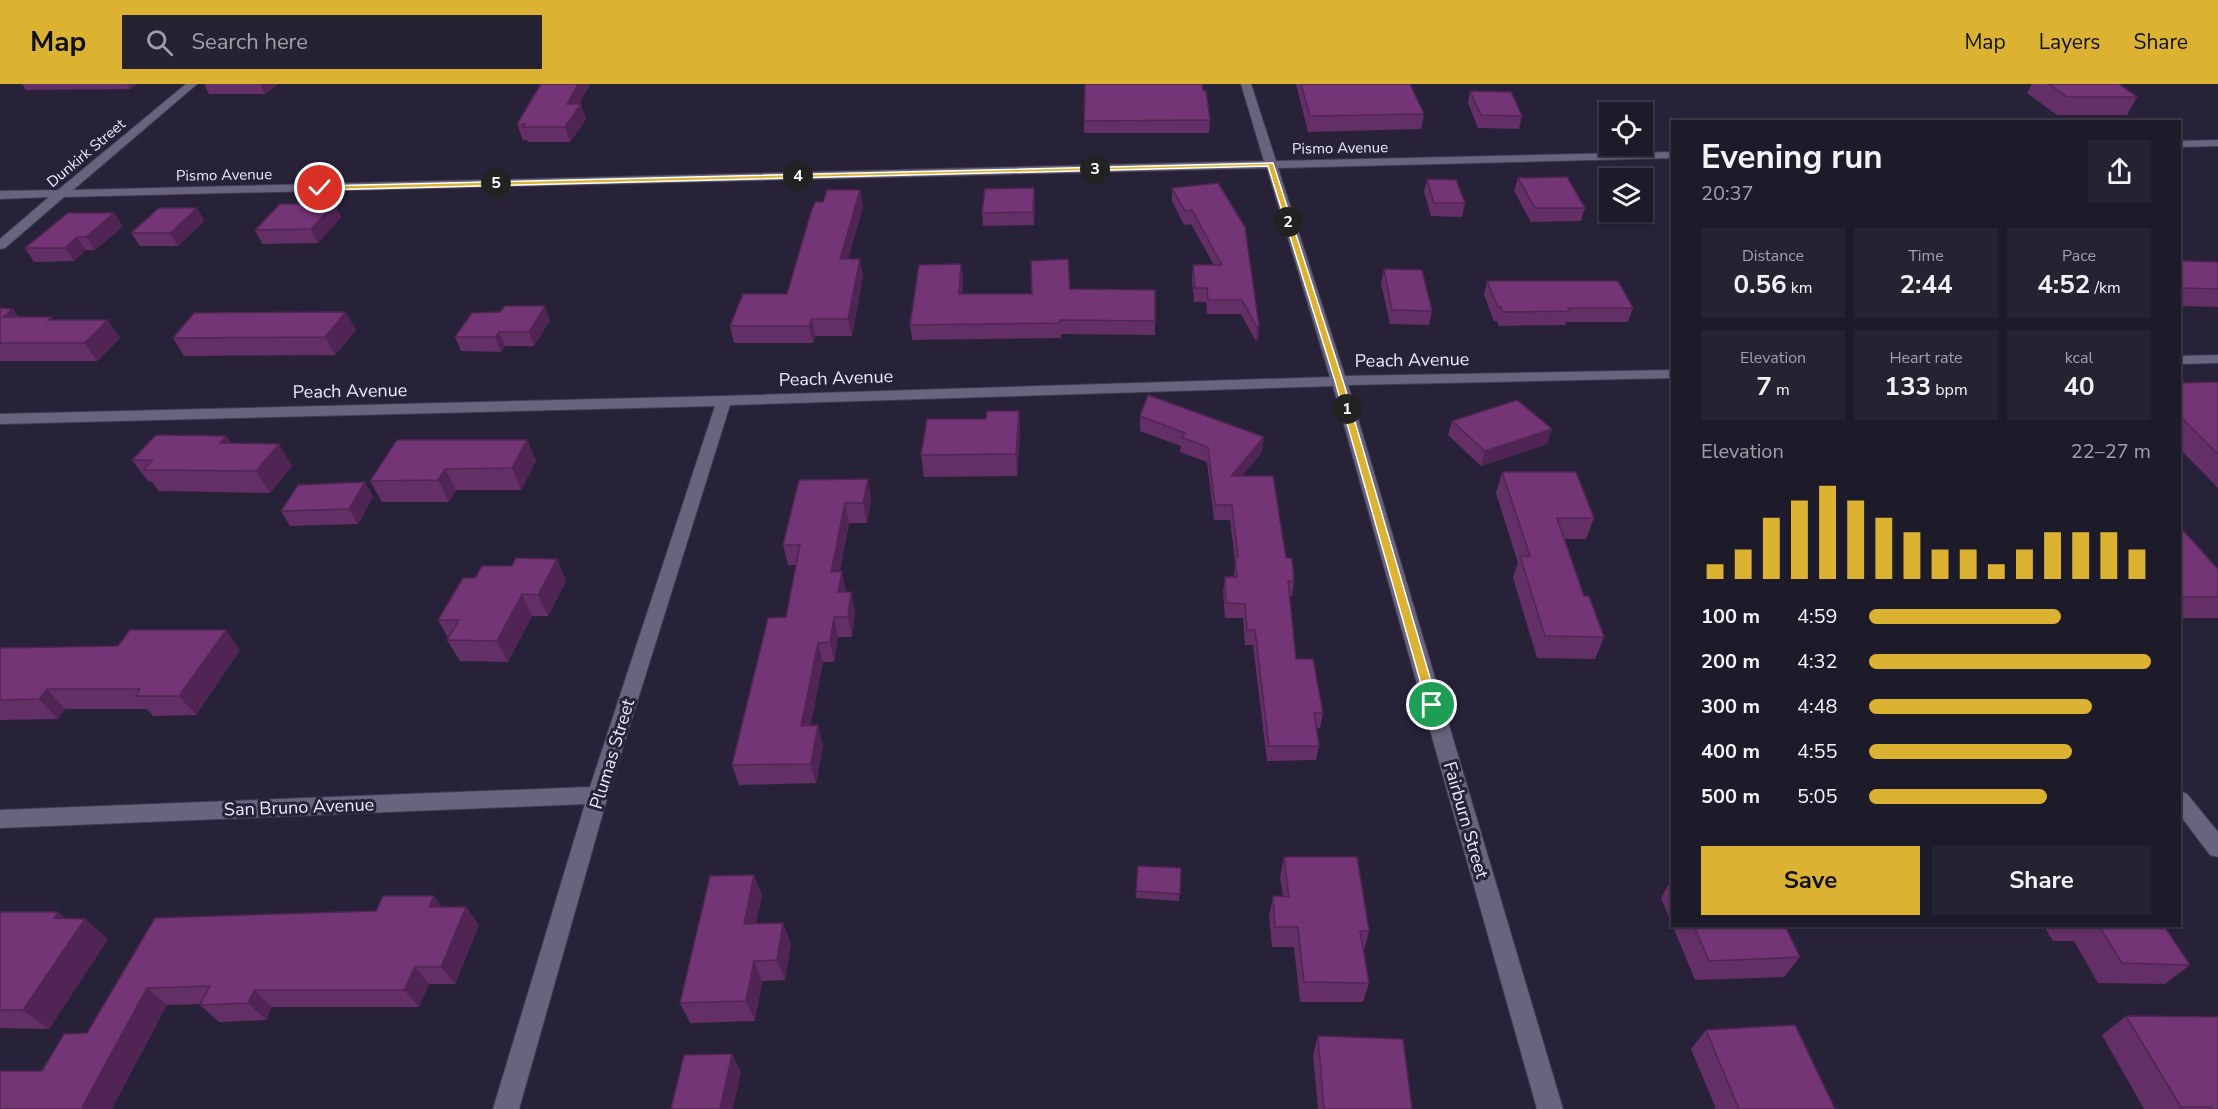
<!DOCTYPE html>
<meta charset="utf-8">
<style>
:root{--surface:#1d1a2a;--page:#252332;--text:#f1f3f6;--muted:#a0a1a8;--line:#3b3847;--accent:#dcb233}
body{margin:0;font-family:"Nunito Sans",sans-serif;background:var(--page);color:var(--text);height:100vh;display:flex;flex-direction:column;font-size:22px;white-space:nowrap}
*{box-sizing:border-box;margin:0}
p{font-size:20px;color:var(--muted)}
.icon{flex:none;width:33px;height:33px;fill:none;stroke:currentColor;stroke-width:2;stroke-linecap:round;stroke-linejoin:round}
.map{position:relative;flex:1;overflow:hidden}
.panel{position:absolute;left:1671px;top:36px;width:510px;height:807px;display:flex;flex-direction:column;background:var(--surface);border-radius:0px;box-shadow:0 2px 4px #0004,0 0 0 2px var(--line)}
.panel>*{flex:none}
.tools{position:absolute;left:1599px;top:18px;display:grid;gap:12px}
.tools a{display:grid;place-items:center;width:54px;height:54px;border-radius:0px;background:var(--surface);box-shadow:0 2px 4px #0004,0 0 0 2px var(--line);font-size:30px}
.pin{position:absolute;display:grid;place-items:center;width:51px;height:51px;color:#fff;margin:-26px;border:3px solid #fff;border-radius:50%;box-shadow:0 2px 6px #0007}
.km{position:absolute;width:30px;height:30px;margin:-15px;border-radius:50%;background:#222;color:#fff;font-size:16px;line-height:30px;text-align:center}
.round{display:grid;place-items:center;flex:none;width:63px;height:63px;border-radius:0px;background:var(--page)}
.overview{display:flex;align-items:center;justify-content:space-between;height:102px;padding:0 30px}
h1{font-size:33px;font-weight:700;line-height:45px}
.stats{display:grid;grid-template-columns:repeat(3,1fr);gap:9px;height:102px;padding:6px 30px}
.stats div{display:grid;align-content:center;border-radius:0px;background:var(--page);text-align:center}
.stats b{font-size:26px;font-weight:700}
.stats small{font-size:16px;font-weight:400}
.stats p{font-size:16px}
.chart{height:168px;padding:12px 30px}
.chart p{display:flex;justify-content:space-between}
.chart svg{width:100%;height:108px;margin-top:6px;stroke:var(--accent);stroke-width:6}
.button{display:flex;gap:12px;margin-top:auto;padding:12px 30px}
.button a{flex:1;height:69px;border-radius:0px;background:var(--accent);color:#111;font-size:24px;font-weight:700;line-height:69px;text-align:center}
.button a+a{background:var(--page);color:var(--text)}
ul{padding:0 30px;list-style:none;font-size:20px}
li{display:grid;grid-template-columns:96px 72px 1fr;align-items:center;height:45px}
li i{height:15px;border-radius:8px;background:var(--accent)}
header{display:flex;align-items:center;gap:36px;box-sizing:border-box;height:84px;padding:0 30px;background:var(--accent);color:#111}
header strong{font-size:28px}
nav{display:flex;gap:33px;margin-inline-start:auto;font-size:21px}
.search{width:420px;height:54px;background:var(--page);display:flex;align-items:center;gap:15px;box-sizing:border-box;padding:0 21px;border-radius:0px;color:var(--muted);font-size:22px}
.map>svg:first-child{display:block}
</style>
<header>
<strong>Map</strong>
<div class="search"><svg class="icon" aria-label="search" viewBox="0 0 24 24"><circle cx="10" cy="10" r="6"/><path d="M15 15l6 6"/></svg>Search here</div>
<nav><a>Map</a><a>Layers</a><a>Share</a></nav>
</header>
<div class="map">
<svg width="2218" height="1025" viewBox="0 0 2218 1025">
<rect width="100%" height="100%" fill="#272238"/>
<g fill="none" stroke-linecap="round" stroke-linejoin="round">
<defs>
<g id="street">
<path d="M 186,0 L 197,0 L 73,106 L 1264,77 L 1241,0 L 1251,0 L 1276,77 L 1672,68 L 1672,74 L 1278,84 L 1345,292 L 1672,286 L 1672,294 L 1348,301 L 1563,1025 L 1537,1025 L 1333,302 L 730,321 L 608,711 L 519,1025 L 493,1025 L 585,720 L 0,744 L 0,726 L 590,703 L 715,322 L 0,340 L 0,330 L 724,312 L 1330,293 L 1267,84 L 64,113 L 5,164 L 0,165 L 0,155 L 49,113 L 0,115 L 0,107 L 58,106 Z"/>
<path d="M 2218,56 L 2218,62 L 2180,63 L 2180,57 Z"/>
<path d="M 2218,271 L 2218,279 L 2180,280 L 2180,272 Z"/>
<path d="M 2180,707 L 2187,710 L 2218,748 L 2218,773 L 2210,771 L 2180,731 Z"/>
</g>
</defs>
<use href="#street" stroke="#403c4f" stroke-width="2"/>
<use href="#street" fill="#69637d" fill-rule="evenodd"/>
</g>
<g fill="#642e66">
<path d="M 22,0 L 137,0 L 130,5 L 26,6 Z"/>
<path d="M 204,0 L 278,0 L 265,10 L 209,10 Z"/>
<path d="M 541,0 L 590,0 L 579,20 L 586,35 L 570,58 L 528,58 L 527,56 L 523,56 L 517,40 Z"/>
<path d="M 1296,0 L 1410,0 L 1424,30 L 1421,45 L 1308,48 Z"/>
<path d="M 2032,0 L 2119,0 L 2137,13 L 2127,31 L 2057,31 L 2027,9 Z"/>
<path d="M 1203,7 L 1210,36 L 1209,49 L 1084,49 L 1084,37 Z"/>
<path d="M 1470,7 L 1522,32 L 1519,45 L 1478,44 L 1468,19 Z"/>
<path d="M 1518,94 L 1585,124 L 1581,137 L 1531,138 L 1514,107 Z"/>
<path d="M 1427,95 L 1465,119 L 1462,133 L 1431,132 L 1424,108 Z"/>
<path d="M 1218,99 L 1259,242 L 1258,256 L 1256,257 L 1241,230 L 1207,230 L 1206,218 L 1194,218 L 1192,195 L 1193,181 L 1214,181 L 1191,140 L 1184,141 L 1172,117 L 1172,104 Z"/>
<path d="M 860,106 L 863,123 L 848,175 L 860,175 L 863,192 L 852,252 L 815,252 L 813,259 L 734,259 L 730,242 L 787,210 L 823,118 Z"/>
<path d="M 1035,117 L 1034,141 L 983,142 L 982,129 Z"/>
<path d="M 334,120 L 341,133 L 318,159 L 262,160 L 255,146 Z"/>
<path d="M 197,124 L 204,137 L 178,162 L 140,162 L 131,149 Z"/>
<path d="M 123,142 L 95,166 L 86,166 L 74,177 L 34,178 L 25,164 Z"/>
<path d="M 2180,177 L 2218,178 L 2218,223 L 2180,222 Z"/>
<path d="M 961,180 L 963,194 L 962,210 L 1032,210 L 1070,205 L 1155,237 L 1155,251 L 1061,250 L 1061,254 L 912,256 L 910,241 Z"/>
<path d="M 1384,185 L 1432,227 L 1429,241 L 1390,240 L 1381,199 Z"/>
<path d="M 1487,197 L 1633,224 L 1628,238 L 1566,238 L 1565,241 L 1499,242 L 1497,237 L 1494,237 L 1484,211 Z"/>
<path d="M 0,224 L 19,233 L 55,236 L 120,254 L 97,277 L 0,277 Z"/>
<path d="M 550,236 L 534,262 L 505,262 L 501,268 L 461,267 L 455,253 Z"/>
<path d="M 356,246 L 335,271 L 184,272 L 173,254 Z"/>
<path d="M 2218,298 L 2218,404 L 2180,365 L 2180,299 Z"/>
<path d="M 1019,327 L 1020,348 L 1017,392 L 924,393 L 921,371 L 986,335 Z"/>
<path d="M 1140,332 L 1262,368 L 1242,392 L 1286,474 L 1294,497 L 1292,512 L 1289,512 L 1296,575 L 1323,629 L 1320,644 L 1316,644 L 1319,662 L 1316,676 L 1267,677 L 1253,561 L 1245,561 L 1243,534 L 1225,534 L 1223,508 L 1225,493 L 1234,493 L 1235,477 L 1230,436 L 1214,436 L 1207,378 L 1180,368 L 1181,362 L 1140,347 Z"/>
<path d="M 1452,337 L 1552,345 L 1547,360 L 1481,382 L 1448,351 Z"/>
<path d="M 226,352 L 231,359 L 292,382 L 270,409 L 159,407 L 152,398 L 148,397 L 132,376 Z"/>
<path d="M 527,356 L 536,377 L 521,406 L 456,406 L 449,418 L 382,418 L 370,397 Z"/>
<path d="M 1672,383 L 1672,394 L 1670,390 Z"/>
<path d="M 1502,388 L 1594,434 L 1586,455 L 1564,455 L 1584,512 L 1604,553 L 1595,575 L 1537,574 L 1513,494 L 1518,479 L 1496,409 Z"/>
<path d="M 868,395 L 871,415 L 867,439 L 849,439 L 840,487 L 846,508 L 855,527 L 852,553 L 838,553 L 834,578 L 823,578 L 810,642 L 823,661 L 816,699 L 739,701 L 732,681 L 786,533 L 796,481 L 788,481 L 783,461 Z"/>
<path d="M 365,398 L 373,413 L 358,440 L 290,442 L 281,427 Z"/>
<path d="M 2180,443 L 2218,485 L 2218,534 L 2180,534 Z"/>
<path d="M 566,497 L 548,532 L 532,532 L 508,578 L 460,577 L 447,556 L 448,554 L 438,536 Z"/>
<path d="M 0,564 L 240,566 L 196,631 L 153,632 L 147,625 L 65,625 L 58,635 L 0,636 Z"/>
<path d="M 1284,773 L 1369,847 L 1364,867 L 1369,899 L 1363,918 L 1300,918 L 1294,863 L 1272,863 L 1269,833 L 1273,812 L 1283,813 L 1280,793 Z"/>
<path d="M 1138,782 L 1181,784 L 1179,817 L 1136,814 Z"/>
<path d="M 1672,794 L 1672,842 L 1785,842 L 1800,873 L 1784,893 L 1695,896 L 1661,814 Z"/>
<path d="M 762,811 L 756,839 L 791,859 L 785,896 L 762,897 L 755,937 L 690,939 L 680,919 Z"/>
<path d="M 442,823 L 466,823 L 479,841 L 455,900 L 429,900 L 419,923 L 272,923 L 266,936 L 219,938 L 200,921 L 200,920 L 167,921 L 42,987 L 87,949 L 155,834 L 376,827 Z"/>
<path d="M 0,828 L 58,828 L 65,834 L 108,855 L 49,945 L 0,944 Z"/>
<path d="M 2044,842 L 2164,842 L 2190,881 L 2165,900 L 2098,899 L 2074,857 L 2053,857 Z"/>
<path d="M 2126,932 L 2218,1025 L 2144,1025 L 2102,951 Z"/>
<path d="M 1706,946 L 1835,1025 L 1716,1025 L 1691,965 Z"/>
<path d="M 1318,952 L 1412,1025 L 1318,1025 L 1313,971 Z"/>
</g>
<g fill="#512553">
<path d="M 127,0 L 137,0 L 130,5 Z"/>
<path d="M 260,0 L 278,0 L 265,10 Z"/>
<path d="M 578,0 L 590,0 L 574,30 L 581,20 L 586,35 L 570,58 L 565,43 L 567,20 Z"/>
<path d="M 1034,104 L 1035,117 L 1034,141 L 1033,128 Z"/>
<path d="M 860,106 L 863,123 L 843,192 L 840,175 Z"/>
<path d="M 334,120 L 341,133 L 318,159 L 311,145 Z"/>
<path d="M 197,124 L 204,137 L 178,162 L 170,149 Z"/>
<path d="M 114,129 L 123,142 L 95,166 L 86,153 Z"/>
<path d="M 77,153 L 86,166 L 74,177 L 65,164 Z"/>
<path d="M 860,175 L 863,192 L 852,252 L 848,235 Z"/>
<path d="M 961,180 L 963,194 L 961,224 L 959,210 Z"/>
<path d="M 545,222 L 550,236 L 534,262 L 529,248 Z"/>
<path d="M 13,225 L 26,243 L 3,233 Z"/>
<path d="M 346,228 L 356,246 L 335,271 L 325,253 Z"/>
<path d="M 812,235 L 815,252 L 813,259 L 809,242 Z"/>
<path d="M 108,236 L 120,254 L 97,277 L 84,259 Z"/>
<path d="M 1259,242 L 1258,256 L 1256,257 L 1257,243 Z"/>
<path d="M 499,248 L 505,262 L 501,268 L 495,253 Z"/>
<path d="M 1019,327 L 1020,348 L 1017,392 L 1016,370 Z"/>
<path d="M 1552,345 L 1547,360 L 1481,382 L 1485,367 Z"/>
<path d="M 226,352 L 240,373 L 220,359 Z"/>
<path d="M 1264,353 L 1262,368 L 1230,407 L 1231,392 Z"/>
<path d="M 527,356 L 536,377 L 521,406 L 512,384 Z"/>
<path d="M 279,360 L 292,382 L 270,409 L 256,387 Z"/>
<path d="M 445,385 L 456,406 L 449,418 L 438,396 Z"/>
<path d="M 868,395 L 871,415 L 867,439 L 863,419 Z"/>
<path d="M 365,398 L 373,413 L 358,440 L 349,425 Z"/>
<path d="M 845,419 L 849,439 L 836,507 L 831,488 Z"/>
<path d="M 557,475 L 566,497 L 548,532 L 538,511 Z"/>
<path d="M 842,487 L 846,507 L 843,528 L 838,508 Z"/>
<path d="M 851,508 L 855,527 L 852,553 L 848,533 Z"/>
<path d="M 522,510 L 532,532 L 508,578 L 497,557 Z"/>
<path d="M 834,533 L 838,553 L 834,578 L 830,558 Z"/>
<path d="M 226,546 L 240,566 L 196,631 L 179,612 Z"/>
<path d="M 818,559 L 823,578 L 807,661 L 801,642 Z"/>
<path d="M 47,605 L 65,625 L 58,635 L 39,615 Z"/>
<path d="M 818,641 L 823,661 L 816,699 L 811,680 Z"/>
<path d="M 754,791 L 762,811 L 752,860 L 744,840 Z"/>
<path d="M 434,812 L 447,830 L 429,823 Z"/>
<path d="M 466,823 L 479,841 L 455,900 L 441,883 Z"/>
<path d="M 58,828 L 78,845 L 85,835 L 108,855 L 49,945 L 23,926 L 54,834 Z"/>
<path d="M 783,839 L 791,859 L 785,896 L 777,876 Z"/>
<path d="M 754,877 L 762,897 L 755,937 L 746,917 Z"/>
<path d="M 415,883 L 429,900 L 419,923 L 404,906 Z"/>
<path d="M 147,904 L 167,921 L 112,1025 L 81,1025 Z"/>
<path d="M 254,906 L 272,923 L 266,936 L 248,919 Z"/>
<path d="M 732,970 L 741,988 L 733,1025 L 720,1025 Z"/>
</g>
<g fill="#743577" stroke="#512553" stroke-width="1.5">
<path d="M 541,0 L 578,0 L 567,20 L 581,20 L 565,43 L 522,43 L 525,40 L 517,40 Z"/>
<path d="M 1085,0 L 1202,0 L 1203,7 L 1206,7 L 1210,36 L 1084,37 Z"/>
<path d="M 1301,0 L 1410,0 L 1424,30 L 1310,32 Z"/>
<path d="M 2049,0 L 2119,0 L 2137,13 L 2067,13 Z"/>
<path d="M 1470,7 L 1511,8 L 1522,32 L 1481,31 Z"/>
<path d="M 1567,93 L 1585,124 L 1535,124 L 1518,94 Z"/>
<path d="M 1427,95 L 1456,96 L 1465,119 L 1434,119 Z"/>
<path d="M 1218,99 L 1245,143 L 1259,242 L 1257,243 L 1242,216 L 1208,216 L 1207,204 L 1195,204 L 1193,181 L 1222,181 L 1192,126 L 1185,127 L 1172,104 Z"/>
<path d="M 1034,104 L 1033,128 L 982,129 L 985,105 Z"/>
<path d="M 827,106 L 860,106 L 840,175 L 860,175 L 848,235 L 812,235 L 809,242 L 730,242 L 743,210 L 787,210 L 811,128 L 815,118 L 823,118 Z"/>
<path d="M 280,120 L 334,120 L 311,145 L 255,146 Z"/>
<path d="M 159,124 L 197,124 L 170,149 L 131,149 Z"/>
<path d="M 68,129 L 114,129 L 86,153 L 77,153 L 65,164 L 25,164 Z"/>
<path d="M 1068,175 L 1070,205 L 1155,206 L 1155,237 L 1060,236 L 1060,239 L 910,241 L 919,181 L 961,180 L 959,210 L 1032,210 L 1031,177 Z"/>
<path d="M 2180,177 L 2218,178 L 2218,205 L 2180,204 Z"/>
<path d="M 1384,185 L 1422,186 L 1432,227 L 1392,226 Z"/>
<path d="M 1487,197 L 1618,197 L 1633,224 L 1568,224 L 1570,227 L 1503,228 L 1501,223 L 1498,223 Z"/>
<path d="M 505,222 L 545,222 L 529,248 L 499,248 L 495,253 L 455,253 L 472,229 L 500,228 Z"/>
<path d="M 0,224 L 13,225 L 3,233 L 52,233 L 48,236 L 108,236 L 84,259 L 0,259 Z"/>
<path d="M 346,228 L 325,253 L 173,254 L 194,229 Z"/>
<path d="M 2218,298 L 2218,370 L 2180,332 L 2180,299 Z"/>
<path d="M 1148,311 L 1264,353 L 1231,392 L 1273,392 L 1286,474 L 1292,474 L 1294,497 L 1288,497 L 1296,575 L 1313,575 L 1323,629 L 1314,629 L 1319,662 L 1269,662 L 1255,546 L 1247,546 L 1245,520 L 1226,519 L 1225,493 L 1237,493 L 1235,473 L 1238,473 L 1232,421 L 1215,421 L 1208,363 L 1181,353 L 1185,349 L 1140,332 Z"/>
<path d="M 1517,316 L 1552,345 L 1485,367 L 1452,337 Z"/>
<path d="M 987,327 L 1019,327 L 1016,370 L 921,371 L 927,335 L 986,335 Z"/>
<path d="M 156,351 L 226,352 L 220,359 L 279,360 L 256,387 L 144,386 L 152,376 L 132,376 Z"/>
<path d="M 397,356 L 527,356 L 512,384 L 445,385 L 438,396 L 370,397 Z"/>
<path d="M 1502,388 L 1576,388 L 1594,434 L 1557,434 L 1584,512 L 1589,512 L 1604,553 L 1545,552 L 1520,472 L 1530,472 Z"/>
<path d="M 868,395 L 863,419 L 845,419 L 831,488 L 842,487 L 838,508 L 851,508 L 848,533 L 834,533 L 830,558 L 818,559 L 801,642 L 818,641 L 811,680 L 732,681 L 768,534 L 786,533 L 800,461 L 783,461 L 799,396 Z"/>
<path d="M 365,398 L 349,425 L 281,427 L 298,401 Z"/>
<path d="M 2180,443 L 2218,485 L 2218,513 L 2180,513 Z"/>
<path d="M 516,474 L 557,475 L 538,511 L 522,510 L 497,557 L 447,556 L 459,536 L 438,536 L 463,494 L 475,494 L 482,482 L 512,482 Z"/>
<path d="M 130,546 L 226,546 L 179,612 L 136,612 L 140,605 L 47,605 L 39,615 L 0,616 L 0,564 L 118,562 Z"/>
<path d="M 1284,773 L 1357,773 L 1369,847 L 1360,847 L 1369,899 L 1304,898 L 1298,843 L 1275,843 L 1273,812 L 1289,813 Z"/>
<path d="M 1138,782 L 1181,784 L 1180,810 L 1136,807 Z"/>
<path d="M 754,791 L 744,840 L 783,839 L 777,876 L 754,877 L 746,917 L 680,919 L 710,792 Z"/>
<path d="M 383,812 L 434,812 L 429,823 L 466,823 L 441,883 L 415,883 L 404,906 L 254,906 L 248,919 L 200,921 L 210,902 L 147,904 L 81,1025 L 0,1025 L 0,987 L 42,987 L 64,950 L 87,949 L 155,834 L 376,827 Z"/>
<path d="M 0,828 L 58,828 L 54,834 L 85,835 L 23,926 L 0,926 Z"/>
<path d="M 1694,842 L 1785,842 L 1800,873 L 1709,877 Z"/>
<path d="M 2099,842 L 2164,842 L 2190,881 L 2122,879 Z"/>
<path d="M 2126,932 L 2218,933 L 2218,1025 L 2213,1025 L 2212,1023 L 2181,1023 Z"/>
<path d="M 1795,941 L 1835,1025 L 1739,1025 L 1706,946 Z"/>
<path d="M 1318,952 L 1403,955 L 1412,1025 L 1324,1025 Z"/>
<path d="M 732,970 L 720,1025 L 671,1025 L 684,971 Z"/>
</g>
<path fill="#dcb233" stroke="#fff" stroke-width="1.5" d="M 1273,79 L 1343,297 L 1438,621 L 1432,625 L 1427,621 L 1335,297 L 1268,82 L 320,106 L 317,104 L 320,102 Z"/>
<g text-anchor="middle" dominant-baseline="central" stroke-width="6" stroke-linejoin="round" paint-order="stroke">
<g font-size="15" fill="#ece9f8" stroke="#272238">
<text transform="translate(1340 64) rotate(-1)">Pismo Avenue</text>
<text transform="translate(86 69) rotate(-40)">Dunkirk Street</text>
<text transform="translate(224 91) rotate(-1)">Pismo Avenue</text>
</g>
<g font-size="18" fill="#ece9f8" stroke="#272238">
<text transform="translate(1412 276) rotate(-1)">Peach Avenue</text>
<text transform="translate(836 294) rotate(-2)">Peach Avenue</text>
<text transform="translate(350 307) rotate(-1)">Peach Avenue</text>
<text transform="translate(612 670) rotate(-73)">Plumas Street</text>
<text transform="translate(299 723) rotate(-2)">San Bruno Avenue</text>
<text transform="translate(1466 736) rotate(74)">Fairburn Street</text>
</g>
</g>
</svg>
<div class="tools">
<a><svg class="icon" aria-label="locate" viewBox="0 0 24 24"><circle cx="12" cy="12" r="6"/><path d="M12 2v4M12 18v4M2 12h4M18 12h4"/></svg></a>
<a><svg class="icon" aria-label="layers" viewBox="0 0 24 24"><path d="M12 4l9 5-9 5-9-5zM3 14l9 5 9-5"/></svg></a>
</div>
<div class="pin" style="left:1432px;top:621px;background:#1e9e55"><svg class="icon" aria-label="arrive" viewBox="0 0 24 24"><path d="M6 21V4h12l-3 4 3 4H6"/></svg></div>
<div class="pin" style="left:320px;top:104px;background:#d93025"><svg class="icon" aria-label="check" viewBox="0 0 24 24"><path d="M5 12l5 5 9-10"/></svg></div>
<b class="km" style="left:1347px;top:325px">1</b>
<b class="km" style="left:1288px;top:138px">2</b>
<b class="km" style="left:1095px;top:85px">3</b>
<b class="km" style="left:798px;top:92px">4</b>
<b class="km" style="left:496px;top:99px">5</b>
<section class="panel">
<div class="overview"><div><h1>Evening run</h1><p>20:37</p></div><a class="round"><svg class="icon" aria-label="share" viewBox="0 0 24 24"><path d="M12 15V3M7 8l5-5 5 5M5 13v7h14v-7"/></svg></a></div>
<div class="stats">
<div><p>Distance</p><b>0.56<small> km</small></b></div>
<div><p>Time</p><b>2:44</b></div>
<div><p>Pace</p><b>4:52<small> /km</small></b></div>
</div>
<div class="stats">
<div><p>Elevation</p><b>7<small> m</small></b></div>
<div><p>Heart rate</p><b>133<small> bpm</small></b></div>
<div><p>kcal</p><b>40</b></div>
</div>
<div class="chart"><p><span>Elevation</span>22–27 m</p>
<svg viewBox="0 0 160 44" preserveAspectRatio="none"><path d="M5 44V38M15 44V32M25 44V19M35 44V12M45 44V6M55 44V12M65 44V19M75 44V25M85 44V32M95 44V32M105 44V38M115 44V32M125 44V25M135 44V25M145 44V25M155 44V32"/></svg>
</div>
<ul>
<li><b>100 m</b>4:59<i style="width:68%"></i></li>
<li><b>200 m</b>4:32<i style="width:100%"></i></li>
<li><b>300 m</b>4:48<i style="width:79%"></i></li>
<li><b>400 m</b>4:55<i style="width:72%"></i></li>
<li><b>500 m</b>5:05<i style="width:63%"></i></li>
</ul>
<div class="button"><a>Save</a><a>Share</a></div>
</section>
</div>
